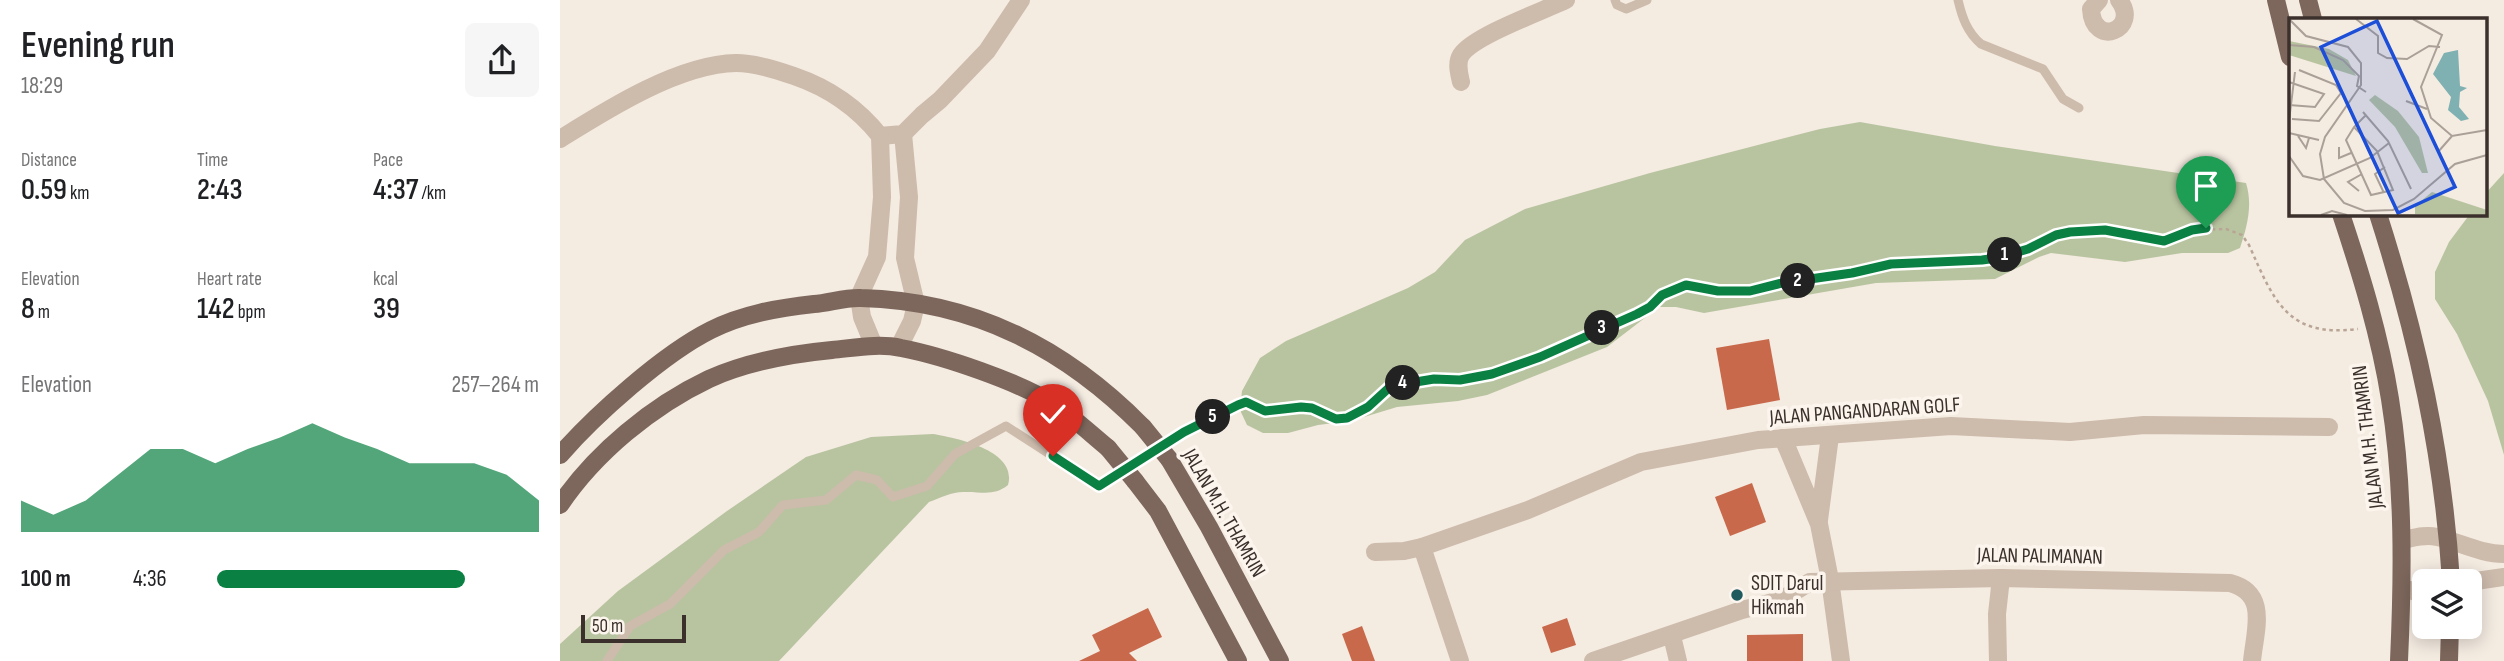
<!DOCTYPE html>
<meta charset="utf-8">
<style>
:root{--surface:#fff;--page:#f6f6f6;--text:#202124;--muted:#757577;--accent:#0b8043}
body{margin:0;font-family:"Sofia Sans Condensed",sans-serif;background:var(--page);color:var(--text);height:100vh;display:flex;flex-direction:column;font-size:26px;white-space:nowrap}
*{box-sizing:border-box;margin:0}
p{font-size:23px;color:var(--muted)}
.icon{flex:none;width:38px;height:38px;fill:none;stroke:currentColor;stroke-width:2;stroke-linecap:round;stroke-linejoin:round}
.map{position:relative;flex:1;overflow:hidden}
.drawer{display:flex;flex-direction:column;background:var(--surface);width:560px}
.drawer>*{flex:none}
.controls{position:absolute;left:1852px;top:569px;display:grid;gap:14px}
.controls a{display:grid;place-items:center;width:70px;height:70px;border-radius:10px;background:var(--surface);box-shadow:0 4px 18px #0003;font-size:35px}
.scale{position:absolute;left:21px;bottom:18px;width:105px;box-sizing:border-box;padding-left:7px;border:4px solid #3b302b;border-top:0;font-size:19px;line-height:24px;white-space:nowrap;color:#3b302b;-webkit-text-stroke:5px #fbf5ee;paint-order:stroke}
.pin{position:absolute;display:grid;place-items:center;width:60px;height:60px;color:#fff;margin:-72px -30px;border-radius:50% 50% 50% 0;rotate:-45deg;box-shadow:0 0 7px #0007}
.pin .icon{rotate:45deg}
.km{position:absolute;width:35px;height:35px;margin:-18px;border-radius:50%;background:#222;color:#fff;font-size:19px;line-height:35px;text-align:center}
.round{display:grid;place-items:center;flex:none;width:74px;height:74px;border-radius:10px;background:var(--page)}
.headline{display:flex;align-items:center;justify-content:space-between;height:119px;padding:0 21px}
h1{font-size:38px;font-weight:600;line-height:52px}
.figures{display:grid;grid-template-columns:repeat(3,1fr);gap:10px;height:119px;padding:7px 21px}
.figures div{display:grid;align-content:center}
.figures b{font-size:30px;font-weight:600}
.figures small{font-size:19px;font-weight:400}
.figures p{font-size:19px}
.chart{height:196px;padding:14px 21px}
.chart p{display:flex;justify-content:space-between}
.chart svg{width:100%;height:126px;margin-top:7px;fill:var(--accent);opacity:.7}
ul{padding:0 21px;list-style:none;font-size:23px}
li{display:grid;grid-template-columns:112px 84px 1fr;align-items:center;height:52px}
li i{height:18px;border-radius:9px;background:var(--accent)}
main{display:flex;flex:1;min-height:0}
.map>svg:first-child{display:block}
</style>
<main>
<section class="drawer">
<div class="headline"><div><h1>Evening run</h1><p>18:29</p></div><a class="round"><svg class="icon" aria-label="share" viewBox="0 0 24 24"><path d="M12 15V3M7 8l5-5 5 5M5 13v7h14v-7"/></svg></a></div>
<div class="figures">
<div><p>Distance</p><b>0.59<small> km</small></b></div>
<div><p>Time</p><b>2:43</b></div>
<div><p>Pace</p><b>4:37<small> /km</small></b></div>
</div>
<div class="figures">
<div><p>Elevation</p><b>8<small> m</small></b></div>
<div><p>Heart rate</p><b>142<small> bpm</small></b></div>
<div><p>kcal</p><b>39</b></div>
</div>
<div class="chart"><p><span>Elevation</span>257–264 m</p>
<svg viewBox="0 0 160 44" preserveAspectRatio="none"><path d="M0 44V33L10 38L20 33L30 24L40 15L50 15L60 20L70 15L80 11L90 6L100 11L110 15L120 20L130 20L140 20L150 24L160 33V44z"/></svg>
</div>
<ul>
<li><b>100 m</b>4:36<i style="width:77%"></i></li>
</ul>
</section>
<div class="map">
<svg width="1944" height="661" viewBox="0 0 1944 661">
<rect width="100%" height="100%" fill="#f4ebe1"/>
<g fill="#b8c4a0">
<path d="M 1300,122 L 1435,146 L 1686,183 C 1693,205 1687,227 1680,248 L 1668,253 L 1622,253 L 1565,262 L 1491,253 L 1479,257 L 1435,279 L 1316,283 L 1144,313 L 1116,307 L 1099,307 L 1047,347 L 927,395 L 898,401 L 837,407 L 791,421 L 758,425 L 728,433 L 703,433 L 687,425 L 680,410 L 682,391 L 700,358 L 726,341 L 848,288 L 875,272 L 905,240 L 965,209 L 1090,173 L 1260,129 Z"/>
<path d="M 1944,173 L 1944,455 L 1928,401 L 1897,334 L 1875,299 L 1875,272 L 1889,242 L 1910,214 L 1925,214 L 1925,194 Z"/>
<path d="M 373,434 C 396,438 458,450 448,485 C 433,497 421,491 403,492 C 392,492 380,498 369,502 L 219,661 L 0,661 L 0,644 L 58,591 L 167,511 L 246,457 L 311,437 Z"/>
</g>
<g fill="#c8694b">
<path d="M 1209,339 L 1220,400 L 1167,410 L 1156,348 Z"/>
<path d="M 1192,483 L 1206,522 L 1170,536 L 1155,497 Z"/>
<path d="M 588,608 L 602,637 L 569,653 L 577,661 L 519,661 L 540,651 L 532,635 Z"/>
<path d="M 1007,618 L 1016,645 L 991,653 L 982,627 Z"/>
<path d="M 802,626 L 815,661 L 792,661 L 782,634 Z"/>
<path d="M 1243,634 L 1243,661 L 1187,661 L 1187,635 Z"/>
</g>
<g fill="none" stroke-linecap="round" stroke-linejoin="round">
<path stroke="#b9a596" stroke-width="2.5" stroke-dasharray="3.5 3.5" stroke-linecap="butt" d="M 648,420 L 686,402 L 705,411 L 741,407 L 752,408 L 776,419 L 787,418 L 817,400 L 831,386 L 874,379 L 900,380 L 932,374 L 980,357 L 1077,314 L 1090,307 L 1102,294 L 1126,285 L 1158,291 L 1190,291 L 1222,283 L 1292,273 L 1331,264 L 1422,260 L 1467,249 L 1496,235 L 1520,231 L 1545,230 L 1604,241 L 1632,230 L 1666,229 L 1682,235 L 1689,245 C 1714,301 1727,338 1798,329"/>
<g stroke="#cdbbac" stroke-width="9">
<path d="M 1055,0 L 1057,5 L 1066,9 L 1087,0"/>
<path d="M 1398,0 C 1402,17 1407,32 1421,44 L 1483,69 L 1503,99 L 1519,108"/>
<path d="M 47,661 L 70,626 L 110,604 L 164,550 L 199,532 L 223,505 L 266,500 L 296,475 L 317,480 L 333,497 L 367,486 L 395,454 L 446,426 L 539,486 L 613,438 L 638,425"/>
</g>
<g stroke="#cdbbac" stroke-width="18">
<path d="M 1539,0 L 1531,9 C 1533,49 1581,29 1559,0"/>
<path d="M 901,82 C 899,73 896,63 901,55 C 913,36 983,11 1006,0"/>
<path d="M 0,139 C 48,109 119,64 176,63 C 195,63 216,70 234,76 C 269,88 297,107 320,136 L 343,134 L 362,115 L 380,100 L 427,51 L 461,0"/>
<path d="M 314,346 L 302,317 L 299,297 L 317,257 L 322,197 L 320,136"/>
<path d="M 339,347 L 352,321 L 356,304 L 345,258 L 349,197 L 343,134"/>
<path d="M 1223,438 L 1259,524 L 1270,580 L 1281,661"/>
<path d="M 1259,520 L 1270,436"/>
<path d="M 1842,540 C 1853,538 1865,534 1877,537 C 1900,542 1920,554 1944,554"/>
<path d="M 862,547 L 900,661"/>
<path d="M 815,552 L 844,551 L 862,547 L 968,510 L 1081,462 L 1198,440 L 1391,426 L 1510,432 L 1584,425 L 1769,427"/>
<path d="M 1909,582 L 1944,577"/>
<path d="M 1842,588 L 1864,594"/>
<path d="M 1112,636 L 1118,661"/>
<path d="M 1033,661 L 1182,610 L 1221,600 L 1250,582 L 1441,578 L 1670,583 C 1709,593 1695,630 1692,661"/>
<path d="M 1438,661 L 1437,614 L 1441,578"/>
</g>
<g stroke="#7d675c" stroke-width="18">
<path d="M 1716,0 L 1730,57"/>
<path d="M 1748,0 L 1753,19"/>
<path d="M 1781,214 C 1801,274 1820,336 1830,399 C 1844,486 1843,574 1839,661"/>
<path d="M 1818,214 C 1857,336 1883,453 1891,581"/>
<path d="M 0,455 C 35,415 103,354 151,330 C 183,314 218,308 254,304 C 269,303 286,297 301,298 C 414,301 505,348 583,427"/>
<path d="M 609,459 L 649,527 L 720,661"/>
<path d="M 575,481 L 598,511 L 678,661"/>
<path d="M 0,505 C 35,453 92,406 149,379 C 187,362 230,354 272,350 C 294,348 319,343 341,348 C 383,356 460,382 495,405 C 514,418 531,434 548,448"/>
<path d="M 1889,661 L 1890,626"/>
</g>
<g stroke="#7d675c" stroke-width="18">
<path d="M 583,427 L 609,459"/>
<path d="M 548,448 L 575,481"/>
</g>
</g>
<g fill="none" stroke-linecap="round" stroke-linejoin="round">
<defs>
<path id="route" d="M 493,456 L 539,486 L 624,432 L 678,405 L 686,402 L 705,411 L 741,407 L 752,408 L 776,419 L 787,418 L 808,407 L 831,386 L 874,379 L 900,380 L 932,374 L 980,357 L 1077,314 L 1090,307 L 1102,295 L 1126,285 L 1158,291 L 1190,291 L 1222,283 L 1292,273 L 1331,264 L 1422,260 L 1437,258 L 1468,249 L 1496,235 L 1510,232 L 1545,230 L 1604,241 L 1632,230 L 1646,228"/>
</defs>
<use href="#route" stroke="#fff" stroke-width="14"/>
<use href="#route" stroke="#0b8043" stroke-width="9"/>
</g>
<circle fill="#1f5a5e" stroke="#fbf5ee" stroke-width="2.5" cx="1177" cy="595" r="7"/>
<g text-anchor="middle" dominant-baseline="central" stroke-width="7" stroke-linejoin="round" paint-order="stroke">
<g font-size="21" fill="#3b302b" stroke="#fbf5ee">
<text transform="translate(1305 411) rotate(-4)">JALAN PANGANDARAN GOLF</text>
<text transform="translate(1808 437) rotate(-97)">JALAN M.H. THAMRIN</text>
<text transform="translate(664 513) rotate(60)">JALAN M.H. THAMRIN</text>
<text transform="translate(1480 556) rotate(1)">JALAN PALIMANAN</text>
</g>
<g font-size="21" fill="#3b302b" stroke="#fbf5ee" text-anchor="start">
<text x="1191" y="583">SDIT Darul<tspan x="1191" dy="24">Hikmah</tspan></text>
</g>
</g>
<g transform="translate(1729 18)">
<rect width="198" height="198" fill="#f4ebe1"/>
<path d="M 0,23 L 40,31 L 59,42 L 67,58 L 0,37 ZM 86,77 L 109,93 L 130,119 L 139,155 L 133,155 L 106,109 L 80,82 ZM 143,174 L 198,192 L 198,197 L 126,196 L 126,188 Z" fill="#b8c4a0"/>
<path d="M 169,32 L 171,68 L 178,70 L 171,74 L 170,89 L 180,101 L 172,103 L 159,92 L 162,79 L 144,56 L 155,35 Z" fill="#7fb0b2"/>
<path fill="none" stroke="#aaa098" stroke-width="2" d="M 0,1 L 17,18 L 59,29 L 72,45 L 72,67 L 36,119 L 31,136 L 35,161 L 55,185 L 76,193 L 104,192 L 125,181 L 166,146 L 198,137M 67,1 L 89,18 L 89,35 L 98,40 L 118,41 L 140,28 L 151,29M 124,1 L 153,17 L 132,69 L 142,100 L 163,118 L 198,112M 0,27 L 25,29 L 54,42 L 70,58 L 68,68 L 77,74M 0,64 L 35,76 L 26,89 L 0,87M 117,83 L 138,91M 74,94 L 99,123 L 122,171M 3,101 L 30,103 L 52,75 L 47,67 L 10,52M 0,103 L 6,54M 65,109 L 88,133 L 104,172 L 82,177 L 57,122 L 65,109 L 76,98M 0,115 L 30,122M 9,118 L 17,130 L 20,120M 50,129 L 50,140 L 62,135M 149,134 L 163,118M 0,138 L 14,158 L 31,162 L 81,140 L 100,125M 70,173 L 59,164 L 73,156M 95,175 L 86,156 L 96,149M 32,197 L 43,193 L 58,197"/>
<path fill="#1d4ed8" fill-opacity="0.15" stroke="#1d4ed8" stroke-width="3.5" d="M 88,3 L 166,169 L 109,195 L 32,29 Z"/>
<rect width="198" height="198" fill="none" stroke="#3b302b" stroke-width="3.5"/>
</g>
</svg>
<div class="controls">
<a><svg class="icon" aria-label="layers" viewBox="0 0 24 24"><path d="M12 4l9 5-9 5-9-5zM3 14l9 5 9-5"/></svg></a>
</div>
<div class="scale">50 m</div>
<div class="pin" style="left:1646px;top:228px;background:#1e9e55"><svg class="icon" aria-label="arrive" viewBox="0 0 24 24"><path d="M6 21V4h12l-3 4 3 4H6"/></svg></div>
<div class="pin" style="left:493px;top:456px;background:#d93025"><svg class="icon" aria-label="check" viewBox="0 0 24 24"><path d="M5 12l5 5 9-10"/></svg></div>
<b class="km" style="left:1445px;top:255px">1</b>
<b class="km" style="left:1238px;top:281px">2</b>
<b class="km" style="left:1042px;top:328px">3</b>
<b class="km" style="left:843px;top:383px">4</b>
<b class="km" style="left:653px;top:417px">5</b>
</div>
</main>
